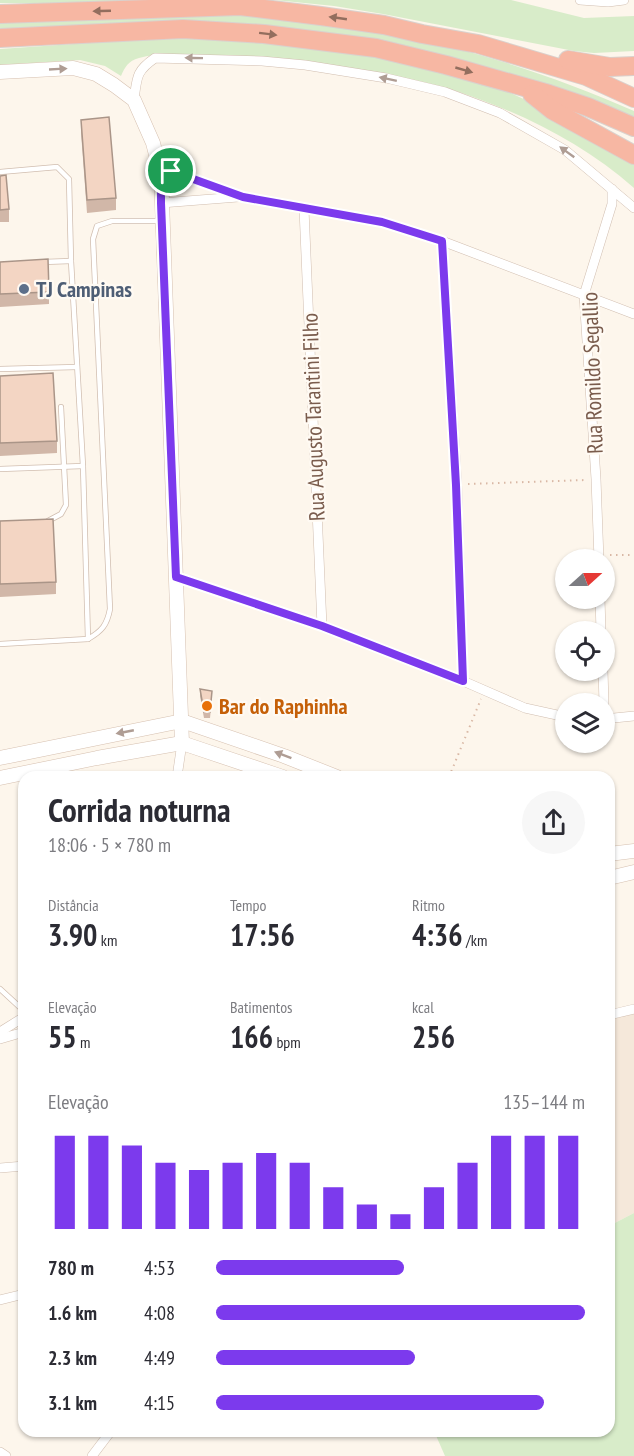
<!DOCTYPE html>
<html lang="pt">
<meta charset="utf-8">
<style>
:root{--surface:#fff;--page:#f7f7f7;--text:#2b2b33;--muted:#7c7c81;--accent:#7c3aed}
body{margin:0;font-family:"PT Sans Narrow",sans-serif;background:var(--page);color:var(--text);height:100vh;display:flex;flex-direction:column;font-size:22px;white-space:nowrap}
*{box-sizing:border-box;margin:0}
p{font-size:20px;color:var(--muted)}
.icon{flex:none;width:33px;height:33px;fill:none;stroke:currentColor;stroke-width:2;stroke-linecap:round;stroke-linejoin:round}
.map{position:relative;flex:1;overflow:hidden}
.side{position:absolute;left:18px;top:771px;width:597px;height:666px;display:flex;flex-direction:column;background:var(--surface);border-radius:18px;box-shadow:0 2px 4px #0004}
.side>*{flex:none}
.needle{width:39px;rotate:69deg}
.fabs{position:absolute;left:555px;top:549px;display:grid;gap:12px}
.fabs a{display:grid;place-items:center;width:60px;height:60px;border-radius:50%;background:var(--surface);box-shadow:0 2px 4px #0004;font-size:30px}
.pin{position:absolute;display:grid;place-items:center;width:51px;height:51px;color:#fff;margin:-26px;border:3px solid #fff;border-radius:50%;box-shadow:0 2px 6px #0007}
.round{display:grid;place-items:center;flex:none;width:63px;height:63px;border-radius:32px;background:var(--page)}
.overview{display:flex;align-items:center;justify-content:space-between;height:102px;padding:0 30px}
h1{font-size:33px;font-weight:700;line-height:45px}
.figures{display:grid;grid-template-columns:repeat(3,1fr);gap:9px;height:102px;padding:6px 30px}
.figures div{display:grid;align-content:center}
.figures b{font-size:30px;font-weight:700}
.figures small{font-size:16px;font-weight:400}
.figures p{font-size:16px}
.chart{height:168px;padding:12px 30px}
.chart p{display:flex;justify-content:space-between}
.chart svg{width:100%;height:108px;margin-top:6px;stroke:var(--accent);stroke-width:6}
ul{padding:0 30px;list-style:none;font-size:20px}
li{display:grid;grid-template-columns:96px 72px 1fr;align-items:center;height:45px}
li i{height:15px;border-radius:8px;background:var(--accent)}
.map>svg:first-child{display:block}
</style>
<div class="map">
<svg width="634" height="1456" viewBox="0 0 634 1456">
<rect width="100%" height="100%" fill="#fdf6ec"/>
<path fill="#f5e8da" d="M 634,1012 L 634,1213 L 609,1226 L 609,1018 Z"/>
<g fill="#d8ecc9">
<path d="M 0,0 L 168,0 L 60,3 L 0,3 Z"/>
<path d="M 275,0 L 511,0 L 584,18 L 634,16 L 634,51 L 594,53 L 574,51 L 383,14 L 334,6 Z"/>
<path d="M 258,14 C 302,21 346,27 390,34 C 473,49 557,77 634,111 L 634,120 L 378,45 L 0,32 L 0,22 Z"/>
<path d="M 226,38 L 384,57 L 502,89 L 530,102 L 634,163 L 634,188 C 584,144 522,113 459,92 C 423,80 385,74 348,68 C 296,60 245,55 193,55 C 176,55 156,53 139,58 C 128,61 125,67 121,76 L 105,66 L 80,60 L 0,65 L 0,49 L 132,40 Z"/>
<path d="M 634,1213 L 634,1456 L 445,1456 L 434,1431 L 609,1431 L 609,1226 Z"/>
</g>
<g fill="none" stroke-linecap="round" stroke-linejoin="round">
<defs>
<g id="lane">
<path d="M 0,172 L 57,167 L 69,179 L 71,261 L 83,466 L 88,639"/>
<path d="M 43,262 L 71,261"/>
<path d="M 0,369 L 77,367"/>
<path d="M 0,469 L 83,466"/>
<path d="M 48,521 L 61,514 L 66,505 L 61,407"/>
<path d="M 0,644 L 88,639 C 102,631 107,625 110,609 L 93,239 L 97,226 L 112,221 L 161,221"/>
<path d="M 0,989 L 24,1011"/>
</g>
<g id="street">
<path d="M 580,0 L 608,2 L 624,0"/>
<path d="M 134,100 C 137,77 136,71 155,58 L 262,61 L 305,65 L 386,78 L 445,92 L 500,113 L 565,150 L 634,208"/>
<path d="M 161,174 L 171,171 L 243,197 L 382,222 L 442,241 L 634,314"/>
<path d="M 161,203 L 238,197"/>
<path d="M 304,209 L 322,626"/>
<path d="M 442,241 L 457,485 L 463,681"/>
<path d="M 599,560 L 596,479 L 584,295 L 612,204 L 612,189"/>
<path d="M 176,577 L 322,626 L 463,681 L 525,708 L 566,717"/>
<path d="M 600,598 L 601,632"/>
<path d="M 603,670 L 604,704"/>
<path d="M 604,719 L 634,716"/>
<path d="M 177,777 L 182,743"/>
<path d="M 609,1015 L 634,1009"/>
<path d="M 0,1032 L 24,1017"/>
<path d="M 0,1039 L 24,1032"/>
<path d="M 0,1168 L 24,1166"/>
<path d="M 0,1300 L 24,1294"/>
<path d="M 0,1452 L 6,1456"/>
<path d="M 92,1456 L 111,1431"/>
</g>
<g id="secondary">
<path d="M 0,72 L 73,68 L 96,74 L 114,85 L 134,100 L 153,143 L 161,174 L 182,743"/>
<path d="M 0,758 L 182,721 L 284,756 L 337,777"/>
<path d="M 0,778 L 97,758 L 182,743 L 283,777"/>
<path d="M 609,854 L 634,851"/>
<path d="M 609,878 L 634,872"/>
</g>
<g id="highway">
<path d="M 0,14 L 240,6 L 321,16 L 384,25 L 422,34 L 478,44 L 586,76 L 634,98"/>
<path d="M 0,38 L 183,29 L 264,34 L 376,48 L 446,65 L 549,94 L 588,107 L 634,127"/>
<path d="M 568,60 L 610,67 L 634,66"/>
<path d="M 532,94 L 552,110 L 634,155"/>
</g>
</defs>
<use href="#lane" stroke="#d1beb0" stroke-width="6"/>
<use href="#street" stroke="#d1beb0" stroke-width="10"/>
<use href="#secondary" stroke="#d6c0b0" stroke-width="15"/>
<use href="#highway" stroke="#dad1cd" stroke-width="20"/>
<g stroke="#d9b8a5" stroke-width="2" stroke-dasharray="1.5 4.5" stroke-linecap="butt">
<path d="M 468,484 L 586,480"/>
<path d="M 610,555 L 634,555"/>
<path d="M 449,777 L 481,699"/>
</g>
<use href="#lane" stroke="#fff" stroke-width="4.5"/>
<use href="#street" stroke="#fff" stroke-width="9"/>
<use href="#secondary" stroke="#fff" stroke-width="14"/>
<use href="#highway" stroke="#f7b7a3" stroke-width="18"/>
</g>
<g fill="#d1b7a8">
<path d="M 81,120 L 116,198 L 116,210 L 87,213 L 81,132 Z"/>
<path d="M 0,176 L 9,209 L 9,222 L 0,222 Z"/>
<path d="M 0,262 L 49,292 L 49,304 L 0,307 Z"/>
<path d="M 0,376 L 57,441 L 57,453 L 0,456 Z"/>
<path d="M 0,521 L 56,582 L 56,594 L 0,597 Z"/>
<path d="M 200,689 L 212,697 L 210,718 L 204,718 L 200,696 Z"/>
</g>
<g fill="#f3d5c3" stroke="#aa9588" stroke-width="1.5">
<path d="M 109,117 L 116,198 L 87,200 L 81,120 Z"/>
<path d="M 6,175 L 9,209 L 0,210 L 0,176 Z"/>
<path d="M 48,259 L 49,292 L 0,294 L 0,262 Z"/>
<path d="M 53,373 L 57,441 L 0,443 L 0,376 Z"/>
<path d="M 53,519 L 56,582 L 0,584 L 0,521 Z"/>
<path d="M 200,689 L 212,691 L 210,712 L 204,712 Z"/>
</g>
<defs><path id="oneway-solid" d="M-6-.8H1V-3.2L6.5 0L1 3.2V.8H-6Z" transform="scale(1.5)"/></defs>
<g fill="#936e5e">
<use href="#oneway-solid" transform="translate(102 11) rotate(178)"/>
<use href="#oneway-solid" transform="translate(338 18) rotate(-172)"/>
<use href="#oneway-solid" transform="translate(268 34) rotate(7)"/>
<use href="#oneway-solid" transform="translate(464 70) rotate(16)"/>
</g>
<g fill="#af9d94">
<use href="#oneway-solid" transform="translate(194 58) rotate(-179)"/>
<use href="#oneway-solid" transform="translate(58 69) rotate(-3)"/>
<use href="#oneway-solid" transform="translate(388 79) rotate(-168)"/>
<use href="#oneway-solid" transform="translate(567 152) rotate(-144)"/>
<use href="#oneway-solid" transform="translate(125 732) rotate(169)"/>
<use href="#oneway-solid" transform="translate(283 755) rotate(-159)"/>
</g>
<g fill="none" stroke-linecap="round" stroke-linejoin="round">
<defs>
<path id="route" d="M 171,171 L 243,197 L 382,222 L 442,241 L 456,485 L 463,681 L 322,626 L 176,577 L 161,203 L 161,174 Z"/>
</defs>
<use href="#route" stroke="#fff" stroke-width="12"/>
<use href="#route" stroke="#7c3aed" stroke-width="8"/>
</g>
<circle fill="#5c6f8a" stroke="#fffaf3" stroke-width="2" cx="24" cy="289" r="6"/>
<circle fill="#e8710a" stroke="#fffaf3" stroke-width="2" cx="207" cy="706" r="6"/>
<g text-anchor="middle" dominant-baseline="central" stroke-width="4.5" stroke-linejoin="round" paint-order="stroke">
<g font-size="22" font-weight="bold" fill="#4e5e75" stroke="#fffaf3" text-anchor="start">
<text x="36" y="289">TJ Campinas</text>
</g>
<g font-size="22" fill="#7a5c4d" stroke="#fffaf3">
<text transform="translate(592 373) rotate(-92)">Rua Romildo Segallio</text>
<text transform="translate(313 417) rotate(-92)">Rua Augusto Tarantini Filho</text>
</g>
<g font-size="22" font-weight="bold" fill="#c56008" stroke="#fffaf3" text-anchor="start">
<text x="219" y="706">Bar do Raphinha</text>
</g>
</g>
</svg>
<div class="fabs">
<a><svg class="needle" viewBox="-14 -14 28 28"><path d="M0-13l5 13h-10z" fill="#e53935"/><path d="M0 13l5-13h-10z" fill="#7c7c81"/></svg></a>
<a><svg class="icon" aria-label="locate" viewBox="0 0 24 24"><circle cx="12" cy="12" r="6"/><path d="M12 2v4M12 18v4M2 12h4M18 12h4"/></svg></a>
<a><svg class="icon" aria-label="layers" viewBox="0 0 24 24"><path d="M12 4l9 5-9 5-9-5zM3 14l9 5 9-5"/></svg></a>
</div>
<div class="pin" style="left:171px;top:171px;background:#1e9e55"><svg class="icon" aria-label="arrive" viewBox="0 0 24 24"><path d="M6 21V4h12l-3 4 3 4H6"/></svg></div>
<section class="side">
<div class="overview"><div><h1>Corrida noturna</h1><p>18:06 · 5 × 780 m</p></div><a class="round"><svg class="icon" aria-label="share" viewBox="0 0 24 24"><path d="M12 15V3M7 8l5-5 5 5M5 13v7h14v-7"/></svg></a></div>
<div class="figures">
<div><p>Distância</p><b>3.90<small> km</small></b></div>
<div><p>Tempo</p><b>17:56</b></div>
<div><p>Ritmo</p><b>4:36<small> /km</small></b></div>
</div>
<div class="figures">
<div><p>Elevação</p><b>55<small> m</small></b></div>
<div><p>Batimentos</p><b>166<small> bpm</small></b></div>
<div><p>kcal</p><b>256</b></div>
</div>
<div class="chart"><p><span>Elevação</span>135–144 m</p>
<svg viewBox="0 0 160 44" preserveAspectRatio="none"><path d="M5 44V6M15 44V6M25 44V10M35 44V17M45 44V20M55 44V17M65 44V13M75 44V17M85 44V27M95 44V34M105 44V38M115 44V27M125 44V17M135 44V6M145 44V6M155 44V6"/></svg>
</div>
<ul>
<li><b>780 m</b>4:53<i style="width:51%"></i></li>
<li><b>1.6 km</b>4:08<i style="width:100%"></i></li>
<li><b>2.3 km</b>4:49<i style="width:54%"></i></li>
<li><b>3.1 km</b>4:15<i style="width:89%"></i></li>
</ul>
</section>
</div>
